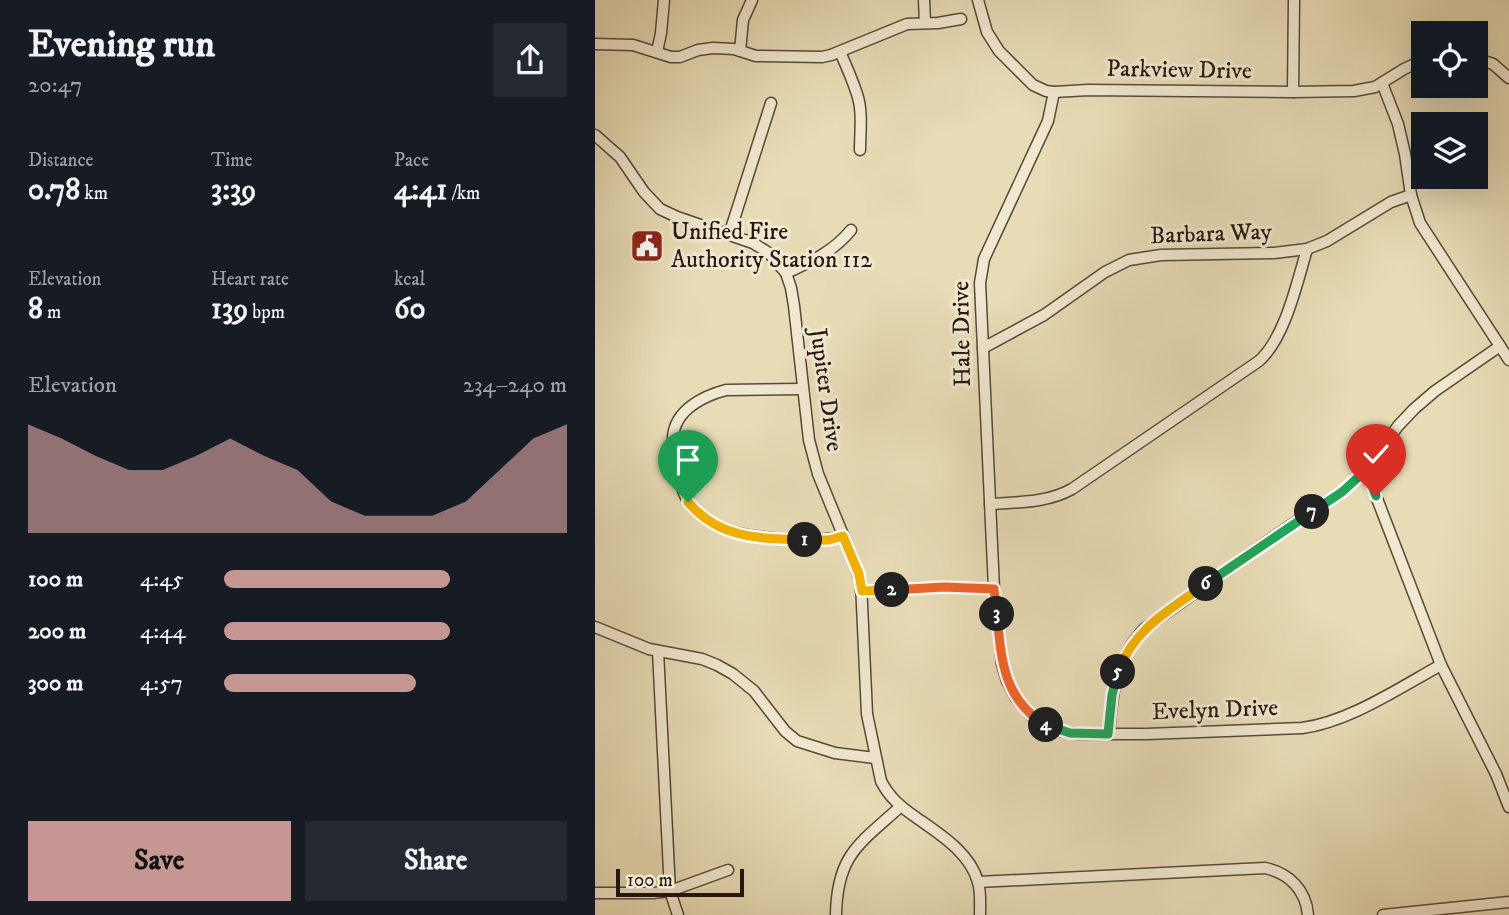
<!DOCTYPE html>
<meta charset="utf-8">
<style>
:root{--surface:#171b24;--page:#242831;--text:#f1f3f6;--muted:#9ea1a6;--accent:#c59692}
body{margin:0;font-family:"IM FELL DW Pica",serif;background:var(--page);color:var(--text);height:100vh;display:flex;flex-direction:column;font-size:26px;white-space:nowrap}
*{box-sizing:border-box;margin:0}
p{font-size:23px;color:var(--muted)}
.icon{flex:none;width:38px;height:38px;fill:none;stroke:currentColor;stroke-width:2;stroke-linecap:round;stroke-linejoin:round}
.map{position:relative;flex:1;overflow:hidden}
.drawer{display:flex;flex-direction:column;background:var(--surface);width:595px}
.drawer>*{flex:none}
.tools{position:absolute;left:816px;top:21px;display:grid;gap:14px}
.tools a{display:grid;place-items:center;width:77px;height:77px;border-radius:0px;background:var(--surface);box-shadow:0 7px 28px #0002;font-size:35px}
.scale{position:absolute;left:21px;bottom:18px;width:128px;box-sizing:border-box;padding-left:7px;border:4px solid #261811;border-top:0;font-size:19px;line-height:24px;white-space:nowrap;color:#261811;-webkit-text-stroke:5px #f0e8d0;paint-order:stroke}
.pin{position:absolute;display:grid;place-items:center;width:60px;height:60px;color:#fff;margin:-72px -30px;border-radius:50% 50% 50% 0;rotate:-45deg;box-shadow:0 0 7px #0007}
.pin .icon{rotate:45deg}
.km{position:absolute;width:35px;height:35px;margin:-18px;border-radius:50%;background:#222;color:#fff;font-size:19px;line-height:35px;text-align:center}
.round{display:grid;place-items:center;flex:none;width:74px;height:74px;border-radius:0px;background:var(--page)}
.head{display:flex;align-items:center;justify-content:space-between;height:119px;padding:0 28px}
h1{font-size:38px;font-weight:700;line-height:52px}
.stats{display:grid;grid-template-columns:repeat(3,1fr);gap:10px;height:119px;padding:7px 28px}
.stats div{display:grid;align-content:center}
.stats b{font-size:30px;font-weight:700}
.stats small{font-size:19px;font-weight:400}
.stats p{font-size:19px}
.chart{height:196px;padding:14px 28px}
.chart p{display:flex;justify-content:space-between}
.chart svg{width:100%;height:126px;margin-top:7px;fill:var(--accent);opacity:.7}
.action{display:flex;gap:14px;margin-top:auto;padding:14px 28px}
.action a{flex:1;height:80px;border-radius:0px;background:var(--accent);color:#111;font-size:28px;font-weight:700;line-height:80px;text-align:center}
.action a+a{background:var(--page);color:var(--text)}
ul{padding:0 28px;list-style:none;font-size:23px}
li{display:grid;grid-template-columns:112px 84px 1fr;align-items:center;height:52px}
li i{height:18px;border-radius:9px;background:var(--accent)}
main{display:flex;flex:1;min-height:0}
.map>svg:first-child{display:block}
</style>
<main>
<section class="drawer">
<div class="head"><div><h1>Evening run</h1><p>20:47</p></div><a class="round"><svg class="icon" aria-label="share" viewBox="0 0 24 24"><path d="M12 15V3M7 8l5-5 5 5M5 13v7h14v-7"/></svg></a></div>
<div class="stats">
<div><p>Distance</p><b>0.78<small> km</small></b></div>
<div><p>Time</p><b>3:39</b></div>
<div><p>Pace</p><b>4:41<small> /km</small></b></div>
</div>
<div class="stats">
<div><p>Elevation</p><b>8<small> m</small></b></div>
<div><p>Heart rate</p><b>139<small> bpm</small></b></div>
<div><p>kcal</p><b>60</b></div>
</div>
<div class="chart"><p><span>Elevation</span>234–240 m</p>
<svg viewBox="0 0 160 44" preserveAspectRatio="none"><path d="M0 44V6L10 11L20 17L30 22L40 22L50 17L60 11L70 17L80 22L90 33L100 38L110 38L120 38L130 33L140 22L150 11L160 6V44z"/></svg>
</div>
<ul>
<li><b>100 m</b>4:45<i style="width:66%"></i></li>
<li><b>200 m</b>4:44<i style="width:66%"></i></li>
<li><b>300 m</b>4:57<i style="width:56%"></i></li>
</ul>
<div class="action"><a>Save</a><a>Share</a></div>
</section>
<div class="map">
<svg width="914" height="915" viewBox="0 0 914 915">
<rect width="100%" height="100%" fill="#e8dcb6"/>
<filter id="stains"><feTurbulence type="fractalNoise" baseFrequency=".00286" numOctaves="4"/><feColorMatrix values="0 0 0 0 .2 0 0 0 0 .09 0 0 0 0 .02 0 0 0 .5 -.17"/></filter>
<radialGradient id="worn" r=".72"><stop offset=".6" stop-color="#630" stop-opacity="0"/><stop offset="1" stop-color="#630" stop-opacity=".3"/></radialGradient>
<g fill="none" stroke-linecap="round" stroke-linejoin="round">
<defs>
<g id="minor">
<path d="M 329,0 L 330,23"/>
<path d="M 383,0 L 392,32 L 404,51 L 438,85 L 451,91 L 459,92 L 493,90 L 698,92 L 759,91 L 780,87 L 809,69 L 828,60"/>
<path d="M 0,44 L 38,45 L 76,57 L 85,57 L 103,50 L 118,48 L 139,49 L 161,56 L 227,57 L 236,55 L 312,24 L 343,23 L 366,19"/>
<path d="M 145,51 L 148,20 L 157,0"/>
<path d="M 62,52 L 66,33 L 69,0"/>
<path d="M 245,52 C 251,65 257,79 262,94 C 268,112 265,132 265,150"/>
<path d="M 880,58 L 898,64 L 914,78"/>
<path d="M 787,83 L 803,124 L 810,154 L 816,195 L 825,223 L 914,360"/>
<path d="M 459,92 L 453,121 L 389,259 L 385,283 L 399,589 L 407,664 L 412,681 L 421,698 L 437,716 L 450,725 L 466,731 L 484,734 L 552,734 L 707,728 C 754,722 804,688 846,665"/>
<path d="M 698,92 L 699,0"/>
<path d="M 0,135 L 25,157 L 49,192 L 65,209 L 82,217 L 158,243 L 174,253 L 191,273 L 196,288 L 199,306 L 214,440 L 223,474 L 260,564 L 266,583 L 272,714 L 286,781 C 294,797 305,806 319,816 C 343,833 375,852 383,882 C 386,892 385,904 385,915"/>
<path d="M 134,235 L 176,103"/>
<path d="M 191,273 C 216,262 239,251 256,230"/>
<path d="M 388,348 L 449,315 L 510,272 L 534,260 L 566,255 L 679,253 L 712,249 L 732,241 L 796,202 L 816,195"/>
<path d="M 208,389 L 131,390 C 108,396 80,410 78,437 C 78,448 81,459 83,470 C 85,483 89,499 99,509 C 124,534 156,537 189,539 C 210,540 228,541 248,536"/>
<path d="M 771,470 L 846,665 L 901,774 L 914,807"/>
<path d="M 395,504 C 423,502 452,503 477,489 L 664,361 C 690,338 702,283 712,249"/>
<path d="M 266,591 L 349,587 L 399,589"/>
<path d="M 0,627 L 54,649 L 107,659 L 122,665 L 138,674 L 159,691 L 190,731 L 202,741 L 240,753 L 280,758"/>
<path d="M 63,651 L 75,891 L 133,870"/>
<path d="M 514,734 C 517,693 520,659 550,628 L 693,527 L 747,492 L 771,470 L 803,426 L 819,409 L 840,391 L 905,346"/>
<path d="M 383,882 L 670,868 C 694,873 711,890 713,915"/>
<path d="M 0,893 L 58,893 L 75,891 L 83,915"/>
<path d="M 241,915 C 242,855 264,844 305,807"/>
<path d="M 788,915 L 914,902"/>
</g>
</defs>
<use href="#minor" stroke="#56493a" stroke-width="13"/>
<use href="#minor" stroke="#f0e8d0" stroke-width="10"/>
</g>
<g fill="none" stroke-linecap="round" stroke-linejoin="round">
<defs>
<path id="split-1" d="M 93,502 C 125,540 166,538 210,540"/>
<path id="split-2" d="M 210,540 L 234,540 L 248,536 L 264,574 L 267,591 L 297,590"/>
<path id="split-3" d="M 297,590 L 349,587 L 399,589 L 402,614"/>
<path id="split-4" d="M 402,614 C 406,658 408,700 451,725"/>
<path id="split-5" d="M 451,725 L 475,733 L 513,734 L 517,695 L 523,672"/>
<path id="split-6" d="M 523,672 C 539,628 575,610 611,584"/>
<path id="split-7" d="M 611,584 L 717,512"/>
<path id="split-8" d="M 717,512 L 747,492 L 771,470 L 781,496"/>
</defs>
<use href="#split-1" stroke="#fff" stroke-width="14"/>
<use href="#split-2" stroke="#fff" stroke-width="14"/>
<use href="#split-3" stroke="#fff" stroke-width="14"/>
<use href="#split-4" stroke="#fff" stroke-width="14"/>
<use href="#split-5" stroke="#fff" stroke-width="14"/>
<use href="#split-6" stroke="#fff" stroke-width="14"/>
<use href="#split-7" stroke="#fff" stroke-width="14"/>
<use href="#split-8" stroke="#fff" stroke-width="14"/>
<use href="#split-1" stroke="#f5b400" stroke-width="9"/>
<use href="#split-2" stroke="#f5b400" stroke-width="9"/>
<use href="#split-3" stroke="#f0652b" stroke-width="9"/>
<use href="#split-4" stroke="#f0652b" stroke-width="9"/>
<use href="#split-5" stroke="#22a559" stroke-width="9"/>
<use href="#split-6" stroke="#f5b400" stroke-width="9"/>
<use href="#split-7" stroke="#22a559" stroke-width="9"/>
<use href="#split-8" stroke="#22a559" stroke-width="9"/>
</g>
<defs>
<symbol id="civic-square" viewBox="-11 -11 22 22"><rect x="-9" y="-9" width="18" height="18" rx="4" fill="#8f2418" stroke="#f0e8d0"/><path d="M-.6-6.5H3V-4.5H.6V-3L4-1V1h2V6H-6V1h2V-1L-.6-3ZM-1.2 2.5V6h2.4V2.5Z" fill="#fff"/></symbol>
</defs>
<g fill-rule="evenodd">
<use href="#civic-square" x="33" y="227" width="38" height="38"/>
</g>
<g text-anchor="middle" dominant-baseline="central" stroke-width="6" stroke-linejoin="round" paint-order="stroke">
<g font-size="24" fill="#261811" stroke="#f0e8d0">
<text transform="translate(584 70) rotate(1)">Parkview Drive</text>
<text transform="translate(616 234) rotate(-2)">Barbara Way</text>
<text transform="translate(367 334) rotate(-91)">Hale Drive</text>
<text transform="translate(231 390) rotate(82)">Jupiter Drive</text>
<text transform="translate(620 710) rotate(-2)">Evelyn Drive</text>
</g>
<g font-size="24" fill="#261811" stroke="#f0e8d0" text-anchor="start">
<text x="76" y="232">Unified Fire<tspan x="76" dy="28">Authority Station 112</tspan></text>
</g>
</g>
<rect width="100%" height="100%" filter="url(#stains)"/>
<rect width="100%" height="100%" fill="url(#worn)"/>
</svg>
<div class="tools">
<a><svg class="icon" aria-label="locate" viewBox="0 0 24 24"><circle cx="12" cy="12" r="6"/><path d="M12 2v4M12 18v4M2 12h4M18 12h4"/></svg></a>
<a><svg class="icon" aria-label="layers" viewBox="0 0 24 24"><path d="M12 4l9 5-9 5-9-5zM3 14l9 5 9-5"/></svg></a>
</div>
<div class="scale">100 m</div>
<div class="pin" style="left:93px;top:502px;background:#1e9e55"><svg class="icon" aria-label="arrive" viewBox="0 0 24 24"><path d="M6 21V4h12l-3 4 3 4H6"/></svg></div>
<div class="pin" style="left:781px;top:496px;background:#d93025"><svg class="icon" aria-label="check" viewBox="0 0 24 24"><path d="M5 12l5 5 9-10"/></svg></div>
<b class="km" style="left:210px;top:540px">1</b>
<b class="km" style="left:297px;top:590px">2</b>
<b class="km" style="left:402px;top:614px">3</b>
<b class="km" style="left:451px;top:725px">4</b>
<b class="km" style="left:523px;top:672px">5</b>
<b class="km" style="left:611px;top:584px">6</b>
<b class="km" style="left:717px;top:512px">7</b>
</div>
</main>
